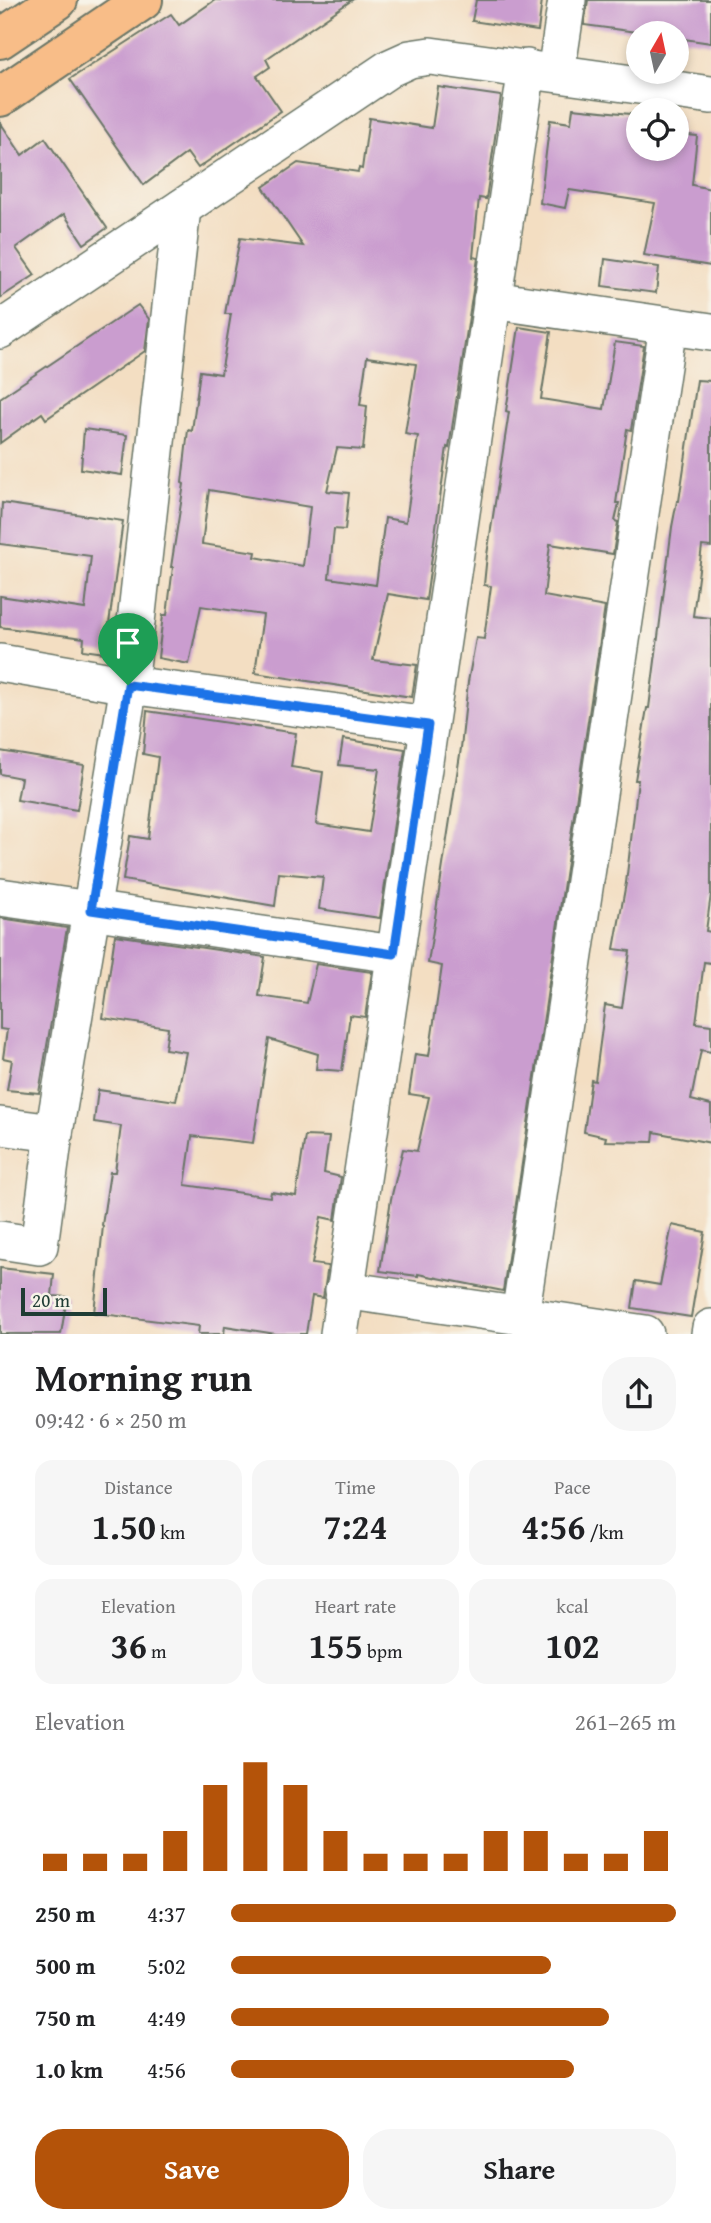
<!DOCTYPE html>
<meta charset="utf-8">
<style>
:root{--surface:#fff;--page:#f6f6f6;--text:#202124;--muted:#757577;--accent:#b45309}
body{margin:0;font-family:"Gentium Book Plus",serif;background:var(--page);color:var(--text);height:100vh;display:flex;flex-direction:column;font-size:26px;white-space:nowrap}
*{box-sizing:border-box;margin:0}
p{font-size:23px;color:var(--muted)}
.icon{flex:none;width:38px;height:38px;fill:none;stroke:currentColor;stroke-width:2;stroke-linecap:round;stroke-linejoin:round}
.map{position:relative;height:1334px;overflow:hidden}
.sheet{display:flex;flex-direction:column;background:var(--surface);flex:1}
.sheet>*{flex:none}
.needle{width:46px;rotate:9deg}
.controls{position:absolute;left:626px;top:21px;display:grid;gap:14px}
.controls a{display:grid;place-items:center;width:63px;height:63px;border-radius:50%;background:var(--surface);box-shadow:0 4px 10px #0003;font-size:35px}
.scale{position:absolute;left:21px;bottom:18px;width:86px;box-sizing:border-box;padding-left:7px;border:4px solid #1f3d34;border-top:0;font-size:19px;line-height:24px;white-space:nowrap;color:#1f3d34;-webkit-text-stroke:5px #f7f3e8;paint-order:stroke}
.pin{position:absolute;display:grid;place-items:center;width:60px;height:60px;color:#fff;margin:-72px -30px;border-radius:50% 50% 50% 0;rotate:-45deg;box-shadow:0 0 7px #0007}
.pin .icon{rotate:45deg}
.round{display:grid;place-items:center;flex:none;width:74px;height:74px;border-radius:28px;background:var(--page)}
.summary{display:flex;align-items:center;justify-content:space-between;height:119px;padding:0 35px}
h1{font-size:38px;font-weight:700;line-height:52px}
.metrics{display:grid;grid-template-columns:repeat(3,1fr);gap:10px;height:119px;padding:7px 35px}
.metrics div{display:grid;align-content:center;border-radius:18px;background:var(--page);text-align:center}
.metrics b{font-size:35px;font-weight:700}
.metrics small{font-size:19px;font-weight:400}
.metrics p{font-size:19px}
.chart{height:196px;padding:14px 35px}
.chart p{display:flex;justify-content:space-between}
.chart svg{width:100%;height:126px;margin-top:7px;stroke:var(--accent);stroke-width:6}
.action{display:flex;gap:14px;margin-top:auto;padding:14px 35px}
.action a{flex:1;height:80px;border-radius:28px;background:var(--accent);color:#fff;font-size:28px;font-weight:700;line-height:80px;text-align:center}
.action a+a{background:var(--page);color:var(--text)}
ul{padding:0 35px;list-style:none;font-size:23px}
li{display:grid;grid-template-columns:112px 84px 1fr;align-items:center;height:52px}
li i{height:18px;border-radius:9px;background:var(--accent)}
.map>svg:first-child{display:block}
</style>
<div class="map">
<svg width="711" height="1334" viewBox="0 0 711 1334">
<rect width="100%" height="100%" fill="#f7f3e8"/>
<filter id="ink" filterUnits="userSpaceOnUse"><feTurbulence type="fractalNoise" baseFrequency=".0143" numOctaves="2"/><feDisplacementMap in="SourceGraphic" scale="14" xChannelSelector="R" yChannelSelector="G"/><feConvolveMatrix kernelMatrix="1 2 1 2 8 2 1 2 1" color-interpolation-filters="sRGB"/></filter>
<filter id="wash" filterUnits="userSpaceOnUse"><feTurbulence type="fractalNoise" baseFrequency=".00686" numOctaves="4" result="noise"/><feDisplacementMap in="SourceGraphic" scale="28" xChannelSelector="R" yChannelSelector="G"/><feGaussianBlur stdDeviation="1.57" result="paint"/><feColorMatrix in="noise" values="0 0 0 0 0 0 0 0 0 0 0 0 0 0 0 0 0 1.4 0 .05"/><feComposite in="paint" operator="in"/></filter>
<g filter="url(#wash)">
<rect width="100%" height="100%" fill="#f3dec2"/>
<g id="blocks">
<g fill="#ca9dcf" fill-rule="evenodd">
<path d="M 215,0 L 352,0 L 266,59 L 270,67 L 257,76 L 281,111 L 198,168 L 187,153 L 144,185 L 70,79 L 171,14 L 179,25 Z"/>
<path d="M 476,0 L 542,0 L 538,31 L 472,21 Z"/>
<path d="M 588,0 L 711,0 L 711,43 L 677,38 L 677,33 L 644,33 L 584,25 Z"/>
<path d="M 438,87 L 501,96 L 486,199 L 479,198 L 473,257 L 478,258 L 449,448 L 447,447 L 426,600 L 388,594 L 373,660 L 417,665 L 412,697 L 255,673 L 263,615 L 201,606 L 189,664 L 158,658 L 163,615 L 167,615 L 173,567 L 171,567 L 184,484 L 182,483 L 188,430 L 192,431 L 200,371 L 221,374 L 231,314 L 225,314 L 229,290 L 230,290 L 240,238 L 303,246 L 263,187 L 298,163 L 358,172 L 359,168 L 362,169 L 369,118 L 432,128 ZM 367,357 L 416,364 L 405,434 L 418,436 L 406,522 L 385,518 L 376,585 L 329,578 L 334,529 L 345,530 L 349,493 L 327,491 L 337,448 L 363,450 L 367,406 L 360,405 ZM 209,490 L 310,507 L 303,566 L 255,557 L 256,552 L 202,544 Z"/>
<path d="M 573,108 L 639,115 L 639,149 L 677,149 L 677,120 L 681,121 L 679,134 L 697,136 L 692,185 L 711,189 L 711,266 L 644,255 L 655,203 L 569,190 L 565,208 L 540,203 L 550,120 L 571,123 Z"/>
<path d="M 0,122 L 22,155 L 45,138 L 107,228 L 84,244 L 64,214 L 16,248 L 35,275 L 0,298 Z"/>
<path d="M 605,259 L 659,267 L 656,293 L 602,286 Z"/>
<path d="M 138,305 L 149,319 L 145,351 L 46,419 L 42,413 L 0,443 L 0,398 Z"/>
<path d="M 519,327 L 551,332 L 541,399 L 604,409 L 615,342 L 644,346 L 631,430 L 627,429 L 616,503 L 619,503 L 615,521 L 618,522 L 613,554 L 550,544 L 544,596 L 605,607 L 503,1291 L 418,1274 L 418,1276 L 380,1271 L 391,1199 L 403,1149 L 417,1151 L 429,1097 L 409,1094 L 415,1054 L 429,1056 L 442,966 L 428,963 L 461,748 L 468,682 L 476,638 L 484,639 L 491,586 L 484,585 L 487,555 L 509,412 L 506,411 Z"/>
<path d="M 697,380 L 711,381 L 711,547 L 702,546 L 693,616 L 711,618 L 711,894 L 706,931 L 711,932 L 711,963 L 704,962 L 696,1023 L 711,1025 L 711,1052 L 701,1050 L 691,1100 L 711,1105 L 711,1143 L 654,1132 L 653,1142 L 605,1141 L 606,1137 L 584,1132 L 591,1080 L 595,1081 L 605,1005 L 622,1008 L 630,951 L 614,949 L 626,883 L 638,780 L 635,780 L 647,708 L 649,708 L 672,527 L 677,501 L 679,501 Z"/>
<path d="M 84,429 L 127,435 L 122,475 L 81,469 Z"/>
<path d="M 2,503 L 123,521 L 105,653 L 83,650 L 84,638 L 0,627 L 0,596 L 85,609 L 91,556 L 0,544 Z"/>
<path d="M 147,711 L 296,733 L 291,767 L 323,772 L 316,824 L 369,832 L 379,769 L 339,765 L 343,739 L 405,749 L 380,918 L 319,909 L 323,877 L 279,873 L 275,906 L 123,880 L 130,836 L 148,839 L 158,757 L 143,754 Z"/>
<path d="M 0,751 L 84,765 L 77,810 L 17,800 L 21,778 L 0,774 Z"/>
<path d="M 0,918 L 67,928 L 39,1093 L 7,1090 L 12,1060 L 3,1058 L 7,1030 L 0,1029 Z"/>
<path d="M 115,935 L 265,957 L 259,996 L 307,1003 L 316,964 L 372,972 L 365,1017 L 350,1015 L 342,1071 L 316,1069 L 318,1054 L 269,1039 L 253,1143 L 192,1136 L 185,1185 L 270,1197 L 271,1192 L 296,1196 L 305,1136 L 329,1137 L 324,1173 L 341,1177 L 335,1220 L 321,1217 L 312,1264 L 328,1266 L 323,1298 L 312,1296 L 306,1334 L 276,1334 L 225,1326 L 224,1334 L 198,1334 L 199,1326 L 94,1313 L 103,1226 L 102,1225 L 110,1172 L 115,1172 L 121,1126 L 94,1122 L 98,1090 L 176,1101 L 186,1052 L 165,1049 L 168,1028 L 103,1018 Z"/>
<path d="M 672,1225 L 705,1232 L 691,1317 L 632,1308 L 636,1281 L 660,1285 Z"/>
<path d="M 0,1268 L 54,1274 L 52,1296 L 67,1297 L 61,1334 L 0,1334 Z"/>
</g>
</g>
</g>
<g filter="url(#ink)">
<use href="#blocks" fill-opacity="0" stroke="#697566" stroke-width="2"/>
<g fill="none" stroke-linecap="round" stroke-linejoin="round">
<defs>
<g id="minor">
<path d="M 556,73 L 567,0"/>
<path d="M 492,300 L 711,332"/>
<path d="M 0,330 L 390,68 L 410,59 L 430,56 L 711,95"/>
<path d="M 0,663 L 129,685 L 428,725"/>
<path d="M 0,897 L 394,954"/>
<path d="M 0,1126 L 54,1133"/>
<path d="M 0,1240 L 39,1246 L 54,1133 L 129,685 L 182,208"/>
<path d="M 344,1290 L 645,1334"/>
<path d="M 520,1316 L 668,326"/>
<path d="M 339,1334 L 527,68"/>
<path d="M 710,1334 L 711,1328"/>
</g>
<g id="major">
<path d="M 0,39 L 58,0"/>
<path d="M 0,97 L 143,0"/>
</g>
</defs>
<use href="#minor" stroke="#697566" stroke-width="40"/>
<use href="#major" stroke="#697566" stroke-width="42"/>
<use href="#minor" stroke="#fff" stroke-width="37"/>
<use href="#major" stroke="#f8bd88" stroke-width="38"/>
</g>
</g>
<g fill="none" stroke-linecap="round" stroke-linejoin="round" filter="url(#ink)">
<defs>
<path id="route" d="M 128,685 L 428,725 L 394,954 L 91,910 Z"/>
</defs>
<use href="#route" stroke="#fff" stroke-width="14"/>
<use href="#route" stroke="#1a73e8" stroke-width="9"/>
</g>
</svg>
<div class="controls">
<a><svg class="needle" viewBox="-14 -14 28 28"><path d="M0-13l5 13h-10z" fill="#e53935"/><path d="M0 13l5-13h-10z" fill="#757577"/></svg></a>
<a><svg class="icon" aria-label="locate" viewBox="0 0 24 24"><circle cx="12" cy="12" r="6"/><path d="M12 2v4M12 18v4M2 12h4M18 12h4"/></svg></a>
</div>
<div class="scale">20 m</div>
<div class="pin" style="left:128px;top:685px;background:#1e9e55"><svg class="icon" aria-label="arrive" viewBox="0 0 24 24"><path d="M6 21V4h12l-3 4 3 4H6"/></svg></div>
</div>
<section class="sheet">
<div class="summary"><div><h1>Morning run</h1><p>09:42 · 6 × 250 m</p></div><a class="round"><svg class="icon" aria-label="share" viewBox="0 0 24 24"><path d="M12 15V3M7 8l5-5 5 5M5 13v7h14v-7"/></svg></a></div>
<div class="metrics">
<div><p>Distance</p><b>1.50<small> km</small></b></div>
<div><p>Time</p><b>7:24</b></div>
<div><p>Pace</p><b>4:56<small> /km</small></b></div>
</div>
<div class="metrics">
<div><p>Elevation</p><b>36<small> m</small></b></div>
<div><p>Heart rate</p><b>155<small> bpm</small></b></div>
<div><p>kcal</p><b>102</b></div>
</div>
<div class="chart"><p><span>Elevation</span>261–265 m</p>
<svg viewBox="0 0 160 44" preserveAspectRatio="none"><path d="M5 44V38M15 44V38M25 44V38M35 44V30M45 44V14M55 44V6M65 44V14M75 44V30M85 44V38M95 44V38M105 44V38M115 44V30M125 44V30M135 44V38M145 44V38M155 44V30"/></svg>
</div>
<ul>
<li><b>250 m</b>4:37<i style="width:100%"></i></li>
<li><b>500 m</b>5:02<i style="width:72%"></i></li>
<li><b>750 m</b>4:49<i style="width:85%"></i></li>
<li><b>1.0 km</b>4:56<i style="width:77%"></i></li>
</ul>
<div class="action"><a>Save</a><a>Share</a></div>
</section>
